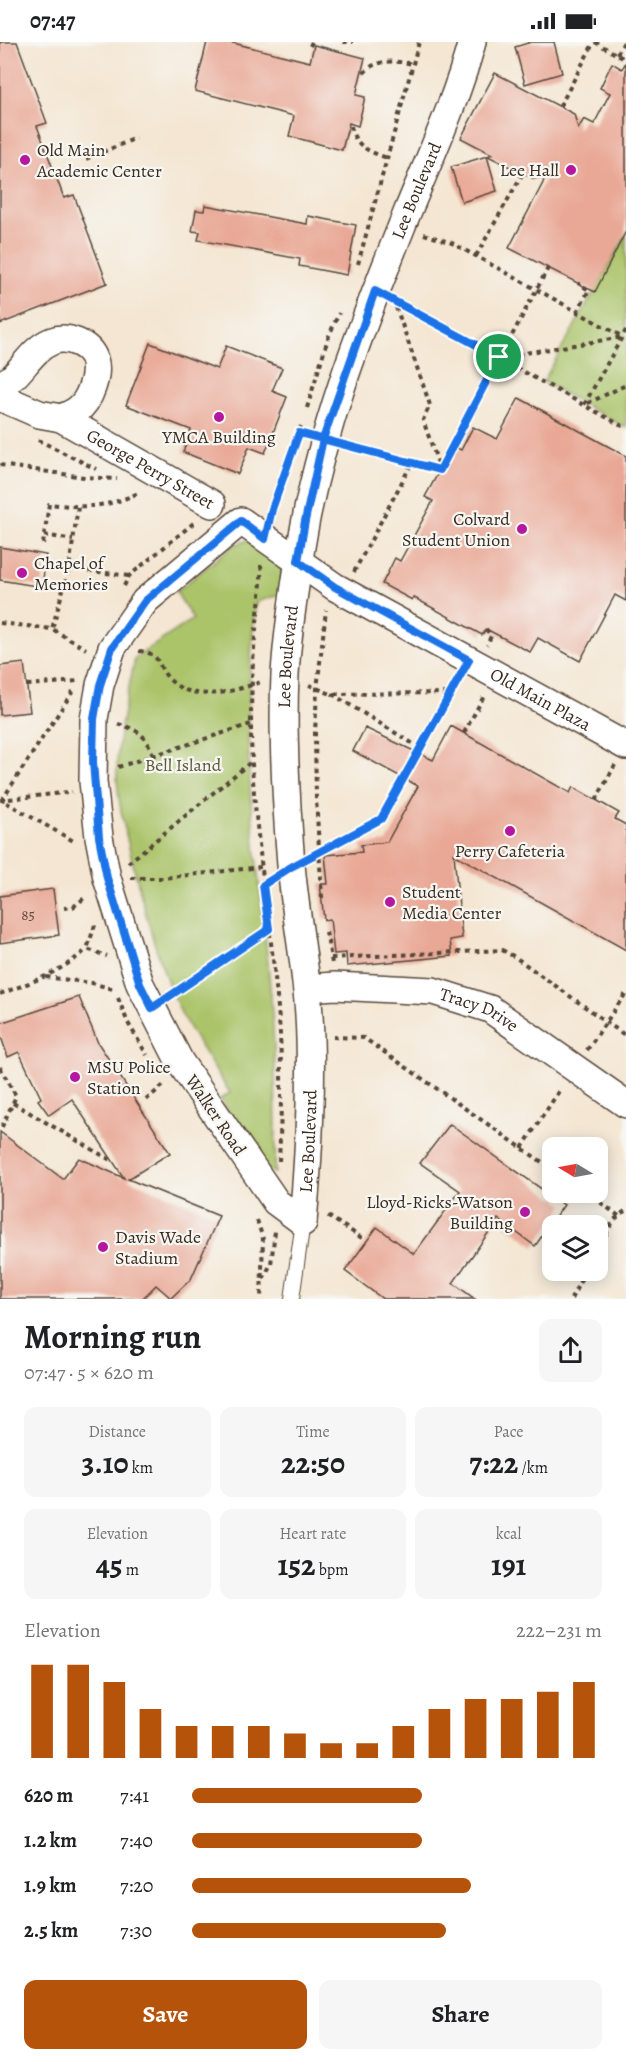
<!DOCTYPE html>
<meta charset="utf-8">
<style>
:root{--surface:#fff;--page:#f6f6f6;--text:#202124;--muted:#757577;--accent:#b45309}
body{margin:0;font-family:Alegreya,serif;background:var(--page);color:var(--text);height:100vh;display:flex;flex-direction:column;font-size:22px;white-space:nowrap}
*{box-sizing:border-box;margin:0}
p{font-size:20px;color:var(--muted)}
.icon{flex:none;width:33px;height:33px;fill:none;stroke:currentColor;stroke-width:2;stroke-linecap:round;stroke-linejoin:round}
.map{position:relative;height:1257px;overflow:hidden}
.details{display:flex;flex-direction:column;background:var(--surface);flex:1}
.details>*{flex:none}
.needle{width:39px;rotate:280deg}
.controls{position:absolute;left:542px;top:1095px;display:grid;gap:12px}
.controls a{display:grid;place-items:center;width:66px;height:66px;border-radius:12px;background:var(--surface);box-shadow:0 3px 15px #0003;font-size:30px}
.pin{position:absolute;display:grid;place-items:center;width:51px;height:51px;color:#fff;margin:-26px;border:3px solid #fff;border-radius:50%;box-shadow:0 2px 6px #0007}
.round{display:grid;place-items:center;flex:none;width:63px;height:63px;border-radius:12px;background:var(--page)}
.headline{display:flex;align-items:center;justify-content:space-between;height:102px;padding:0 24px}
h1{font-size:33px;font-weight:700;line-height:45px}
.figures{display:grid;grid-template-columns:repeat(3,1fr);gap:9px;height:102px;padding:6px 24px}
.figures div{display:grid;align-content:center;border-radius:12px;background:var(--page);text-align:center}
.figures b{font-size:30px;font-weight:700}
.figures small{font-size:16px;font-weight:400}
.figures p{font-size:16px}
.chart{height:168px;padding:12px 24px}
.chart p{display:flex;justify-content:space-between}
.chart svg{width:100%;height:108px;margin-top:6px;stroke:var(--accent);stroke-width:6}
.primary-button{display:flex;gap:12px;margin-top:auto;padding:12px 24px}
.primary-button a{flex:1;height:69px;border-radius:12px;background:var(--accent);color:#fff;font-size:24px;font-weight:700;line-height:69px;text-align:center}
.primary-button a+a{background:var(--page);color:var(--text)}
ul{padding:0 24px;list-style:none;font-size:20px}
li{display:grid;grid-template-columns:96px 72px 1fr;align-items:center;height:45px}
li i{height:15px;border-radius:8px;background:var(--accent)}
.status{display:flex;justify-content:space-between;align-items:center;height:42px;padding:0 30px;background:var(--surface);direction:ltr}
.status svg{height:16px;fill:currentColor}
.map>svg:first-child{display:block}
</style>
<div class="status"><b>07:47</b><svg viewBox="0 0 49 12"><path d="M0 12V9h3v3zM5 12V6h3v6zM10 12V3h3v9zM15 12V0h3v12zM26 1h20v11H26zM47 4h2v5h-2z"/></svg></div>
<div class="map">
<svg width="626" height="1257" viewBox="0 0 626 1257">
<rect width="100%" height="100%" fill="#f6f6f2"/>
<filter id="ink" filterUnits="userSpaceOnUse"><feTurbulence type="fractalNoise" baseFrequency=".0167" numOctaves="2"/><feDisplacementMap in="SourceGraphic" scale="12" xChannelSelector="R" yChannelSelector="G"/><feConvolveMatrix kernelMatrix="1 2 1 2 8 2 1 2 1" color-interpolation-filters="sRGB"/></filter>
<filter id="wash" filterUnits="userSpaceOnUse"><feTurbulence type="fractalNoise" baseFrequency=".008" numOctaves="4" result="noise"/><feDisplacementMap in="SourceGraphic" scale="24" xChannelSelector="R" yChannelSelector="G"/><feGaussianBlur stdDeviation="1.35" result="paint"/><feColorMatrix in="noise" values="0 0 0 0 0 0 0 0 0 0 0 0 0 0 0 0 0 1.4 0 .05"/><feComposite in="paint" operator="in"/></filter>
<g filter="url(#wash)">
<rect width="100%" height="100%" fill="#f4e6d2"/>
<g fill="#abc46a" stroke="#737744" stroke-width="1.5">
<path d="M 626,193 L 626,386 L 543,340 Z"/>
<path d="M 248,498 L 279,519 L 284,538 L 279,553 L 256,560 C 249,621 246,684 250,746 C 254,805 262,863 268,922 C 275,991 277,1062 275,1131 L 268,1128 L 220,1057 L 230,1051 C 214,1025 196,1000 182,973 C 159,925 146,874 133,822 C 126,791 116,757 117,724 C 118,688 128,652 135,616 L 193,577 L 176,550 L 234,503 Z"/>
</g>
<g id="blocks">
<g fill="#e9a895">
<path d="M 0,0 L 17,0 L 47,81 L 37,84 L 64,156 L 74,153 L 107,241 L 0,282 Z"/>
<path d="M 207,0 L 229,0 L 310,20 L 314,3 L 365,16 L 356,53 L 365,55 L 358,84 L 349,81 L 342,108 L 289,94 L 294,74 L 195,49 Z"/>
<path d="M 531,0 L 554,0 L 562,31 L 525,42 L 515,5 Z"/>
<path d="M 626,20 L 626,189 L 595,250 L 509,206 L 543,141 L 545,134 L 534,137 L 488,114 L 492,112 L 461,96 L 495,31 L 574,72 L 578,87 L 584,77 L 594,82 L 610,51 L 600,46 L 612,21 L 622,27 Z"/>
<path d="M 487,114 L 497,149 L 462,160 L 451,125 Z"/>
<path d="M 205,163 L 307,182 L 308,174 L 356,183 L 347,233 L 299,224 L 300,217 L 198,198 L 200,190 L 192,189 L 196,168 L 204,169 Z"/>
<path d="M 150,301 L 217,327 L 226,304 L 282,326 L 272,349 L 287,355 L 265,411 L 249,405 L 238,432 L 183,410 L 191,388 L 126,363 Z"/>
<path d="M 519,356 L 626,414 L 626,559 L 615,553 L 580,619 L 538,596 L 530,610 L 486,587 L 482,593 L 413,555 L 412,558 L 382,542 L 395,516 L 400,519 L 433,459 L 425,455 L 453,404 L 461,408 L 473,385 L 497,397 Z"/>
<path d="M 0,505 L 46,513 L 42,545 L 0,538 Z"/>
<path d="M 24,621 L 30,670 L 0,673 L 0,624 Z"/>
<path d="M 451,684 L 570,751 L 573,745 L 619,771 L 615,777 L 626,783 L 626,908 L 454,812 L 462,896 L 450,898 L 452,914 L 347,924 L 346,911 L 334,912 L 330,877 L 324,878 L 320,842 L 328,842 L 325,813 L 362,810 L 361,803 L 387,800 L 418,744 L 353,709 L 365,686 L 433,718 Z"/>
<path d="M 53,847 L 59,893 L 0,901 L 0,854 Z"/>
<path d="M 79,955 L 98,1001 L 170,1111 L 128,1137 L 219,1174 L 191,1237 L 171,1256 L 156,1243 L 142,1257 L 0,1257 L 0,1090 L 63,1137 L 79,1116 L 124,1136 L 72,1057 L 49,1073 L 38,1058 L 41,1056 L 19,1010 L 8,1015 L 0,992 L 0,981 Z"/>
<path d="M 450,1082 L 564,1163 L 535,1204 L 498,1177 L 453,1241 L 475,1257 L 383,1257 L 345,1229 L 377,1185 L 414,1212 L 460,1149 L 420,1121 Z"/>
</g>
</g>
</g>
<g filter="url(#ink)">
<use href="#blocks" fill-opacity="0" stroke="#574639" stroke-width="1.5"/>
<g fill="none" stroke-linecap="round" stroke-linejoin="round">
<defs>
<path id="lane" d="M 292,1257 L 303,1180"/>
<g id="street">
<path d="M 0,343 C 5,340 11,338 15,333 C 27,321 35,306 52,299 C 67,293 89,302 94,317 C 99,332 90,359 77,368 C 73,371 66,374 61,376"/>
<path id="s1" d="M 0,355 L 39,372 L 61,376 L 212,462"/>
<path id="s2" d="M 307,946 L 335,944 L 433,949 L 490,967 L 626,1062"/>
<path id="s3" d="M 303,1180 L 276,1160 L 180,1020 L 140,942 L 107,836 L 99,795 L 93,739 L 94,677 L 100,643 L 112,606 L 145,559 L 241,479 L 335,545 L 626,704"/>
<path id="s4" d="M 303,1180 C 309,1111 313,1042 309,973 C 306,922 295,872 291,822 C 286,760 282,696 285,633 C 287,595 293,556 299,518 C 316,398 362,283 407,171 C 430,115 456,59 472,0"/>
</g>
</defs>
<use href="#lane" stroke="#574639" stroke-width="16"/>
<use href="#street" stroke="#574639" stroke-width="30"/>
<g stroke="#574639" stroke-width="4" stroke-dasharray="4.5 4.5" stroke-linecap="butt">
<path d="M 343,0 L 353,0"/>
<path d="M 595,0 L 626,18"/>
<path d="M 310,4 L 312,0"/>
<path d="M 617,12 L 624,0"/>
<path d="M 364,31 C 376,16 397,19 413,22"/>
<path d="M 560,64 L 594,0"/>
<path d="M 351,84 C 354,104 370,110 387,116"/>
<path d="M 86,117 L 136,96"/>
<path d="M 424,192 L 452,201 L 623,295"/>
<path d="M 476,214 L 523,131"/>
<path d="M 358,222 L 419,0"/>
<path d="M 398,261 L 626,386"/>
<path d="M 396,265 L 430,363 L 423,378 L 440,427"/>
<path d="M 577,270 L 589,248 L 578,241"/>
<path d="M 626,288 L 584,363 L 626,343"/>
<path d="M 500,315 L 623,295"/>
<path d="M 307,366 L 328,296 L 339,271"/>
<path d="M 38,398 L 96,427"/>
<path d="M 346,404 L 440,428"/>
<path d="M 0,423 L 84,435 L 117,437"/>
<path d="M 440,428 L 548,226"/>
<path d="M 78,465 L 69,526 L 129,534"/>
<path d="M 271,471 L 301,384"/>
<path d="M 44,493 L 73,498"/>
<path d="M 43,502 L 49,462 C 84,466 108,466 140,450"/>
<path d="M 261,523 C 262,547 258,570 255,595 C 251,637 250,679 252,722 C 257,812 274,902 280,992 C 282,1034 281,1077 279,1119"/>
<path d="M 45,524 L 69,526 L 52,587"/>
<path d="M 354,530 L 412,421"/>
<path d="M 124,544 L 129,534 L 196,479"/>
<path d="M 0,581 L 52,587 L 86,607"/>
<path d="M 486,587 L 491,594 L 487,603"/>
<path d="M 139,609 C 161,611 156,622 168,636 C 192,662 231,650 261,640"/>
<path d="M 27,643 L 78,639"/>
<path d="M 309,643 L 331,652 L 451,651"/>
<path d="M 73,649 L 2,758 L 75,800"/>
<path d="M 332,652 L 420,706"/>
<path d="M 118,682 C 139,688 146,693 153,713"/>
<path d="M 464,691 L 484,654"/>
<path d="M 118,725 L 251,682"/>
<path d="M 0,758 L 72,750"/>
<path d="M 596,758 L 615,723"/>
<path d="M 320,811 L 380,777 L 457,640"/>
<path d="M 128,821 L 252,719"/>
<path d="M 131,836 L 162,836 L 261,825"/>
<path d="M 322,856 L 316,756 L 315,691 L 317,647 L 326,568"/>
<path d="M 64,866 L 73,865 L 87,854"/>
<path d="M 95,883 L 87,907 L 107,914"/>
<path d="M 326,890 L 332,921"/>
<path d="M 331,916 L 502,908 L 515,915 L 626,994"/>
<path d="M 46,935 L 92,941 L 116,948"/>
<path d="M 0,952 C 32,940 62,930 87,907"/>
<path d="M 174,953 L 269,887"/>
<path d="M 118,956 L 128,981 L 147,1013"/>
<path d="M 333,995 L 364,996 L 552,1127"/>
<path d="M 587,1008 L 626,951"/>
<path d="M 0,1025 L 16,1054 L 0,1089"/>
<path d="M 146,1058 L 165,1042"/>
<path d="M 13,1061 L 112,1119"/>
<path d="M 522,1106 L 561,1046"/>
<path d="M 586,1150 L 619,1174"/>
<path d="M 328,1174 L 365,1198"/>
<path d="M 257,1178 L 263,1197 L 261,1257"/>
<path d="M 597,1209 L 614,1178 L 626,1168"/>
<path d="M 263,1237 L 271,1222 L 275,1189"/>
<path d="M 571,1257 L 586,1228"/>
</g>
<use href="#lane" stroke="#fff" stroke-width="14"/>
<use href="#street" stroke="#fff" stroke-width="27"/>
</g>
</g>
<g fill="none" stroke-linecap="round" stroke-linejoin="round" filter="url(#ink)">
<defs>
<path id="route" d="M 499,315 L 440,428 C 393,416 346,403 299,391 L 272,467 L 265,497 L 241,479 L 145,559 L 112,606 L 100,643 L 94,677 L 93,720 L 99,795 L 107,836 L 140,942 L 152,966 L 269,887 L 263,843 L 291,825 L 381,777 L 469,618 L 335,545 L 298,519 L 305,479 L 323,397 L 375,249 L 499,315"/>
</defs>
<use href="#route" stroke="#fff" stroke-width="12"/>
<use href="#route" stroke="#1a73e8" stroke-width="8"/>
</g>
<g fill="#b5179e" stroke="#f6f6f2" stroke-width="2">
<circle cx="25" cy="118" r="6"/>
<circle cx="571" cy="128" r="6"/>
<circle cx="219" cy="375" r="6"/>
<circle cx="522" cy="487" r="6"/>
<circle cx="22" cy="531" r="6"/>
<circle cx="510" cy="789" r="6"/>
<circle cx="390" cy="860" r="6"/>
<circle cx="75" cy="1035" r="6"/>
<circle cx="525" cy="1170" r="6"/>
<circle cx="103" cy="1205" r="6"/>
</g>
<g text-anchor="middle" dominant-baseline="central" stroke-width="4.5" stroke-linejoin="round" paint-order="stroke">
<g font-size="15" fill="#664a3c">
<text x="28" y="873">85</text>
</g>
<g font-size="18" fill="#3b2a1e" stroke="#f6f6f2" text-anchor="start">
<text x="37" y="108">Old Main<tspan x="37" dy="21">Academic Center</tspan></text>
<text x="559" y="128" text-anchor="end">Lee Hall</text>
<text x="219" y="395" text-anchor="middle">YMCA Building</text>
<text x="510" y="477" text-anchor="end">Colvard<tspan x="510" dy="21">Student Union</tspan></text>
<text x="34" y="521">Chapel of<tspan x="34" dy="21">Memories</tspan></text>
<text x="510" y="809" text-anchor="middle">Perry Cafeteria</text>
<text x="402" y="850">Student<tspan x="402" dy="21">Media Center</tspan></text>
<text x="87" y="1025">MSU Police<tspan x="87" dy="21">Station</tspan></text>
<text x="513" y="1160" text-anchor="end">Lloyd-Ricks-Watson<tspan x="513" dy="21">Building</tspan></text>
<text x="115" y="1195">Davis Wade<tspan x="115" dy="21">Stadium</tspan></text>
</g>
<g font-size="18" fill="#3b2a1e" stroke="#f6f6f2">
<text stroke="none"><textPath href="#s4" startOffset="1053">Lee Boulevard</textPath></text>
<text stroke="none"><textPath href="#s1" startOffset="168">George Perry Street</textPath></text>
<text stroke="none"><textPath href="#s4" startOffset="567">Lee Boulevard</textPath></text>
<text stroke="none"><textPath href="#s3" startOffset="1167">Old Main Plaza</textPath></text>
<text stroke="none"><textPath href="#s2" startOffset="176">Tracy Drive</textPath></text>
<text transform="translate(216 1073) rotate(56)">Walker Road</text>
<text stroke="none"><textPath href="#s4" startOffset="81">Lee Boulevard</textPath></text>
</g>
<g font-size="18" fill="#5d5835" stroke="#f6f6f2">
<text x="183" y="723">Bell Island</text>
</g>
</g>
</svg>
<div class="controls">
<a><svg class="needle" viewBox="-14 -14 28 28"><path d="M0-13l5 13h-10z" fill="#e53935"/><path d="M0 13l5-13h-10z" fill="#757577"/></svg></a>
<a><svg class="icon" aria-label="layers" viewBox="0 0 24 24"><path d="M12 4l9 5-9 5-9-5zM3 14l9 5 9-5"/></svg></a>
</div>
<div class="pin" style="left:499px;top:315px;background:#1e9e55"><svg class="icon" aria-label="arrive" viewBox="0 0 24 24"><path d="M6 21V4h12l-3 4 3 4H6"/></svg></div>
</div>
<section class="details">
<div class="headline"><div><h1>Morning run</h1><p>07:47 · 5 × 620 m</p></div><a class="round"><svg class="icon" aria-label="share" viewBox="0 0 24 24"><path d="M12 15V3M7 8l5-5 5 5M5 13v7h14v-7"/></svg></a></div>
<div class="figures">
<div><p>Distance</p><b>3.10<small> km</small></b></div>
<div><p>Time</p><b>22:50</b></div>
<div><p>Pace</p><b>7:22<small> /km</small></b></div>
</div>
<div class="figures">
<div><p>Elevation</p><b>45<small> m</small></b></div>
<div><p>Heart rate</p><b>152<small> bpm</small></b></div>
<div><p>kcal</p><b>191</b></div>
</div>
<div class="chart"><p><span>Elevation</span>222–231 m</p>
<svg viewBox="0 0 160 44" preserveAspectRatio="none"><path d="M5 44V6M15 44V6M25 44V13M35 44V24M45 44V31M55 44V31M65 44V31M75 44V34M85 44V38M95 44V38M105 44V31M115 44V24M125 44V20M135 44V20M145 44V17M155 44V13"/></svg>
</div>
<ul>
<li><b>620 m</b>7:41<i style="width:56%"></i></li>
<li><b>1.2 km</b>7:40<i style="width:56%"></i></li>
<li><b>1.9 km</b>7:20<i style="width:68%"></i></li>
<li><b>2.5 km</b>7:30<i style="width:62%"></i></li>
</ul>
<div class="primary-button"><a>Save</a><a>Share</a></div>
</section>
